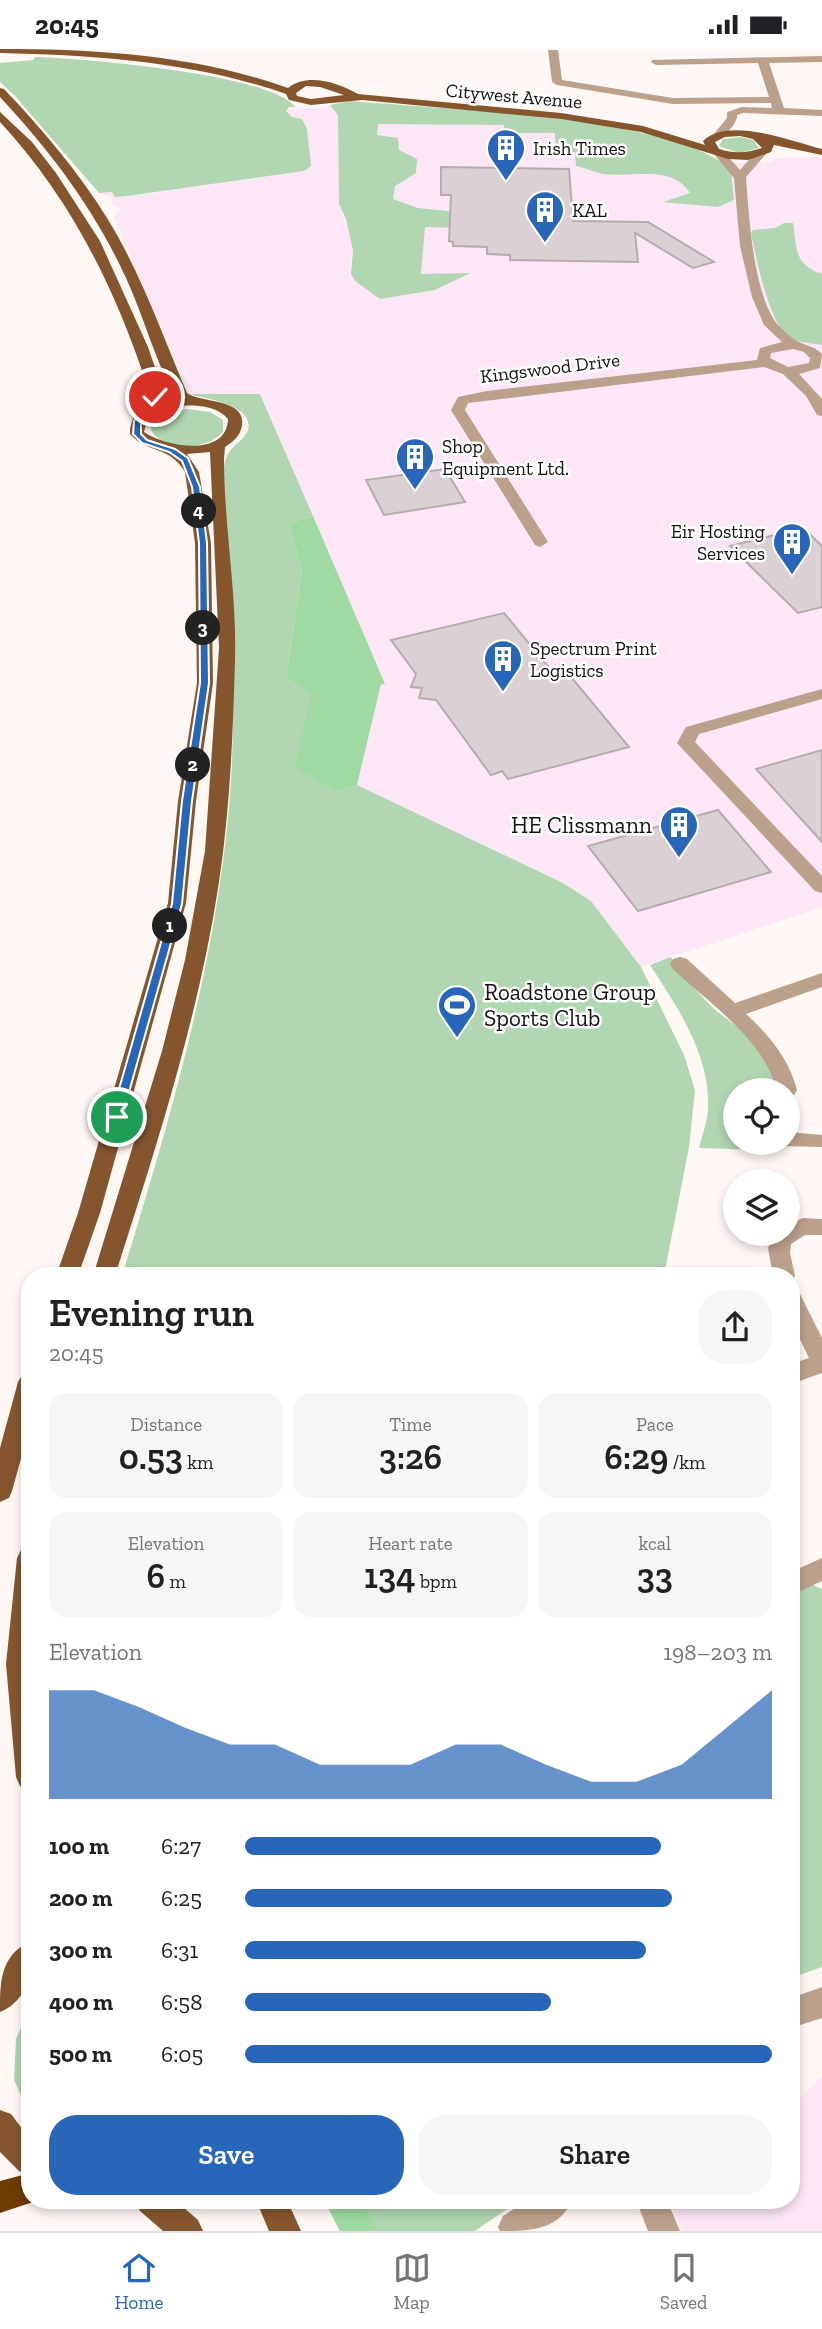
<!DOCTYPE html>
<meta charset="utf-8">
<style>
:root{--surface:#fff;--page:#f6f6f6;--text:#202124;--muted:#757577;--line:#e0e0e0;--accent:#2766b8}
body{margin:0;font-family:"Zilla Slab",serif;background:var(--page);color:var(--text);height:100vh;display:flex;flex-direction:column;font-size:26px;white-space:nowrap}
*{box-sizing:border-box;margin:0}
p{font-size:23px;color:var(--muted)}
.icon{flex:none;width:38px;height:38px;fill:none;stroke:currentColor;stroke-width:2;stroke-linecap:round;stroke-linejoin:round}
.map{position:relative;flex:1;overflow:hidden}
.sheet{position:absolute;left:21px;top:1218px;width:779px;height:942px;display:flex;flex-direction:column;background:var(--surface);border-radius:28px;box-shadow:0 4px 10px #0003}
.sheet>*{flex:none}
.controls{position:absolute;left:723px;top:1029px;display:grid;gap:14px}
.controls a{display:grid;place-items:center;width:77px;height:77px;border-radius:50%;background:var(--surface);box-shadow:0 4px 10px #0003;font-size:35px}
.pin{position:absolute;display:grid;place-items:center;width:60px;height:60px;color:#fff;margin:-30px;border:4px solid #fff;border-radius:50%;box-shadow:0 2px 7px #0007}
.km{position:absolute;width:35px;height:35px;margin:-18px;border-radius:50%;background:#222;color:#fff;font-size:19px;line-height:35px;text-align:center}
.round{display:grid;place-items:center;flex:none;width:74px;height:74px;border-radius:28px;background:var(--page)}
.headline{display:flex;align-items:center;justify-content:space-between;height:119px;padding:0 28px}
h1{font-size:38px;font-weight:600;line-height:52px}
.stats{display:grid;grid-template-columns:repeat(3,1fr);gap:10px;height:119px;padding:7px 28px}
.stats div{display:grid;align-content:center;border-radius:18px;background:var(--page);text-align:center}
.stats b{font-size:35px;font-weight:600}
.stats small{font-size:19px;font-weight:400}
.stats p{font-size:19px}
.chart{height:196px;padding:14px 28px}
.chart p{display:flex;justify-content:space-between}
.chart svg{width:100%;height:126px;margin-top:7px;fill:var(--accent);opacity:.7}
.primary-button{display:flex;gap:14px;margin-top:auto;padding:14px 28px}
.primary-button a{flex:1;height:80px;border-radius:28px;background:var(--accent);color:#fff;font-size:28px;font-weight:600;line-height:80px;text-align:center}
.primary-button a+a{background:var(--page);color:var(--text)}
ul{padding:0 28px;list-style:none;font-size:23px}
li{display:grid;grid-template-columns:112px 84px 1fr;align-items:center;height:52px}
li i{height:18px;border-radius:9px;background:var(--accent)}
.status{display:flex;justify-content:space-between;align-items:center;height:49px;padding:0 35px;background:var(--surface);direction:ltr}
.status svg{height:19px;fill:currentColor}
.tab-bar{display:flex;justify-content:space-around;align-items:center;height:98px;border-top:2px solid var(--line);background:var(--surface);font-size:19px;color:var(--muted)}
.tab-bar a{display:grid;justify-items:center;gap:4px}
.tab-bar .current{color:var(--accent)}
.map>svg:first-child{display:block}
</style>
<div class="status"><b>20:45</b><svg viewBox="0 0 49 12"><path d="M0 12V9h3v3zM5 12V6h3v6zM10 12V3h3v9zM15 12V0h3v12zM26 1h20v11H26zM47 4h2v5h-2z"/></svg></div>
<div class="map">
<svg width="822" height="2182" viewBox="0 0 822 2182">
<rect width="100%" height="100%" fill="#fff7f3"/>
<g fill="#fde7f6">
<path d="M 377,53 L 564,76 L 711,112 L 765,114 L 780,109 L 822,108 L 822,858 L 641,918 L 591,852 L 563,834 L 357,736 L 381,635 L 384,634 L 261,345 L 188,345 L 114,168 L 120,159 L 112,155 L 111,148 L 99,144 L 112,143 L 127,147 L 304,122 L 308,120 L 302,70 L 292,68 L 286,62 L 289,58 L 324,59 L 330,56 L 338,66 L 339,155 L 350,185 L 353,201 L 350,218 L 355,232 L 380,250 L 435,241 L 468,224 L 421,226 L 425,178 L 410,163 L 393,157 L 375,90 Z"/>
<path d="M 822,2027 L 822,2182 L 682,2182 L 668,2151 L 791,2151 L 791,2058 Z"/>
</g>
<g fill="#b0d6b2">
<path d="M 35,8 C 79,9 272,25 295,58 L 289,58 L 286,62 L 292,68 L 302,70 L 307,80 L 311,117 L 304,122 L 127,147 L 115,148 L 112,143 L 99,144 L 15,47 L 0,33 L 0,14 L 33,11 Z"/>
<path d="M 350,52 C 432,60 675,66 731,121 L 734,151 L 718,158 L 663,153 L 690,144 C 672,115 631,129 603,125 C 594,123 585,119 576,117 L 575,103 L 556,103 L 555,84 L 505,84 L 504,76 L 378,75 L 377,86 L 398,89 L 399,101 L 417,110 L 416,124 L 395,137 L 393,150 L 418,159 L 456,163 L 455,179 L 425,178 L 421,225 L 470,224 L 435,241 L 380,250 L 355,232 L 351,225 L 353,201 L 346,170 L 339,155 L 338,66 L 330,56 Z"/>
<path d="M 741,88 L 753,91 L 759,99 L 739,104 L 719,97 L 723,90 Z"/>
<path d="M 784,174 L 793,174 C 797,201 794,215 822,225 L 822,296 C 811,294 799,294 789,288 C 769,275 756,208 751,184 L 753,181 L 775,179 Z"/>
<path d="M 188,345 L 260,345 L 313,467 L 289,474 L 302,522 L 286,629 L 312,643 L 337,743 L 357,736 L 563,834 L 591,852 L 641,918 L 684,1006 L 695,1041 L 689,1098 L 664,1227 L 122,1227 C 166,1083 209,939 226,788 C 240,669 231,548 222,428 C 224,421 224,413 227,407 C 231,397 244,392 248,381 C 255,356 204,349 188,345 Z"/>
<path d="M 188,360 L 210,363 L 223,371 L 223,383 C 185,422 103,370 188,360 Z"/>
<path d="M 671,908 L 680,924 L 714,960 L 748,986 L 775,1029 L 776,1041 L 735,1041 L 735,1094 L 759,1094 L 759,1101 L 699,1099 C 702,1087 707,1074 708,1061 C 711,1007 678,959 650,916 Z"/>
<path d="M 791,1526 L 822,1540 L 822,1918 L 791,1929 Z"/>
<path d="M 30,1958 L 30,2066 L 14,2031 L 16,1990 Z"/>
<path d="M 324,2151 L 520,2151 L 475,2182 L 340,2182 Z"/>
</g>
<g fill="#9fdaa2">
<path d="M 313,467 L 385,635 L 381,635 L 357,736 L 337,743 L 295,718 L 312,644 L 286,629 L 302,522 L 289,474 Z"/>
<path d="M 324,2151 L 360,2151 L 378,2182 L 340,2182 Z"/>
</g>
<g fill="#dbd1d4" stroke="#b6acaf" stroke-width="2">
<path d="M 441,118 L 569,120 L 573,172 L 648,173 L 714,213 L 693,219 L 635,184 L 638,213 L 510,211 L 510,206 L 487,205 L 487,198 L 453,197 L 453,193 L 449,192 L 451,146 L 441,146 Z"/>
<path d="M 445,420 L 465,453 L 384,466 L 366,431 Z"/>
<path d="M 803,479 L 822,497 L 822,558 L 798,564 L 730,497 Z"/>
<path d="M 504,564 L 551,621 L 563,618 L 629,698 L 508,730 L 502,722 L 491,726 L 436,651 L 419,649 L 422,639 L 411,638 L 416,625 L 391,591 Z"/>
<path d="M 822,701 L 822,793 L 756,720 Z"/>
<path d="M 718,761 L 771,823 L 638,862 L 588,797 Z"/>
</g>
<g fill="none" stroke-linecap="round" stroke-linejoin="round">
<g fill="#bba08b" fill-rule="evenodd">
<path d="M 548,1 L 558,1 L 562,31 L 673,49 L 769,48 L 758,14 L 656,16 L 651,13 L 652,11 L 822,7 L 822,13 L 769,14 L 784,59 L 822,61 L 822,67 L 743,64 L 737,66 C 738,73 726,87 719,89 L 713,86 L 727,69 L 727,63 L 742,58 L 772,59 L 771,54 L 673,55 L 557,36 L 552,33 Z"/>
<path d="M 719,101 L 723,102 L 740,121 L 756,103 L 766,105 L 746,128 C 749,167 753,246 778,276 C 783,281 792,290 799,293 C 809,298 814,297 822,305 L 820,319 L 799,325 L 822,350 L 822,367 L 817,366 L 806,347 L 783,325 L 764,318 L 468,354 L 465,361 L 548,493 L 540,498 L 535,496 L 451,361 L 458,348 L 487,342 L 757,311 L 760,299 L 782,293 L 764,276 L 752,248 L 740,197 L 734,129 L 713,104 ZM 793,300 L 804,303 L 810,309 L 809,314 L 788,318 L 770,309 L 771,304 Z"/>
<path d="M 822,640 L 822,650 L 699,685 L 695,693 L 822,827 L 822,844 L 815,842 L 677,694 L 686,678 Z"/>
<path d="M 680,908 L 687,910 L 735,954 L 822,924 L 822,938 L 746,965 C 769,986 789,1010 797,1041 L 794,1046 L 788,1048 L 788,1041 L 777,1041 C 763,990 710,955 673,920 L 670,915 L 673,910 Z"/>
<path d="M 788,1083 L 822,1086 L 822,1098 L 781,1097 L 779,1094 L 788,1094 Z"/>
<path d="M 803,1169 L 822,1170 L 822,1186 L 805,1186 L 791,1195 L 790,1204 L 795,1227 L 791,1234 L 791,1227 L 773,1227 L 768,1199 L 774,1185 L 788,1185 L 788,1175 Z"/>
<path d="M 791,1240 L 799,1243 L 822,1289 L 822,1324 L 791,1335 L 791,1315 L 809,1309 L 791,1272 Z"/>
<path d="M 822,1509 L 822,1532 L 798,1543 L 791,1541 L 791,1523 Z"/>
<path d="M 822,1938 L 822,1969 L 791,1979 L 791,1949 Z"/>
<path d="M 528,2151 L 572,2151 C 559,2182 528,2182 500,2182 L 498,2178 L 503,2167 Z"/>
<path d="M 636,2151 L 667,2151 L 680,2182 L 648,2182 Z"/>
</g>
<g fill="#85562e" fill-rule="evenodd">
<path d="M 0,0 C 97,0 196,6 288,39 C 308,23 339,34 358,45 L 561,64 L 643,77 L 705,96 L 703,92 C 728,67 791,92 822,100 L 822,106 L 774,96 L 771,103 L 748,111 L 728,110 L 641,83 L 561,70 L 362,51 L 311,56 L 289,51 L 286,45 C 195,13 96,6 0,4 ZM 306,37 L 320,38 L 344,46 L 311,50 L 297,47 L 296,44 ZM 740,87 L 753,90 L 762,99 C 747,104 735,105 719,100 L 715,93 L 725,88 Z"/>
<path d="M 0,39 L 4,40 C 42,80 78,122 107,169 C 141,224 162,285 187,344 C 200,354 246,349 242,376 C 241,386 233,393 225,398 L 224,410 C 224,477 237,544 235,611 C 233,685 230,760 219,833 C 199,967 156,1098 115,1227 L 93,1227 L 162,1002 L 185,911 L 205,802 L 219,599 L 210,403 L 187,405 L 199,423 L 211,494 L 213,634 L 196,752 L 186,854 L 100,1164 L 78,1227 L 56,1227 L 78,1164 L 168,854 L 178,752 L 197,634 L 195,494 L 185,423 C 169,396 148,405 130,385 C 129,367 146,355 147,336 C 114,237 71,150 0,73 L 0,63 L 32,93 L 56,124 L 100,192 L 148,298 L 161,336 L 158,353 L 176,349 C 155,312 144,268 126,229 C 95,161 51,103 0,48 ZM 173,357 C 191,356 216,355 228,370 C 227,409 165,398 144,383 L 148,368 Z"/>
<path d="M 30,1323 L 30,1377 L 12,1442 L 9,1449 L 0,1453 L 0,1399 L 18,1333 L 22,1326 Z"/>
<path d="M 30,1498 L 30,1741 L 20,1737 L 16,1728 L 6,1615 L 17,1509 L 21,1501 Z"/>
<path d="M 30,1893 C 30,1921 31,1950 0,1963 C 0,1934 0,1906 30,1893 Z"/>
<path d="M 0,2061 L 11,2065 L 30,2090 L 30,2126 L 19,2122 L 0,2103 Z"/>
<path d="M 135,2151 L 175,2151 L 198,2171 L 203,2182 L 163,2182 L 140,2162 Z"/>
<path d="M 256,2151 L 287,2151 L 301,2182 L 269,2182 Z"/>
</g>
<path fill="#703b00" fill-rule="evenodd" d="M 30,2124 L 30,2151 L 39,2151 L 0,2164 L 0,2132 Z"/>
</g>
<path fill="#2766b8" stroke="#fff" stroke-width="2" d="M 152,346 L 158,348 L 154,358 L 141,372 L 141,385 L 147,391 L 175,400 L 188,409 L 200,438 L 207,494 L 209,634 L 192,752 L 182,855 L 122,1068 L 117,1072 L 111,1068 L 172,855 L 182,752 L 200,634 L 199,494 L 192,438 L 182,412 L 169,403 L 142,394 L 133,385 L 134,372 L 147,357 Z"/>
<defs>
<symbol id="building-pin" viewBox="-11 -11 22 30"><path d="M0 17L-7.5 6A9.5 9.5 0 1 1 7.5 6Z" fill="#2766b8" stroke="#fff"/><path d="M-4-6H4V6H1V3H-1V6H-4ZM-2.5-4.3h1.7v1.8h-1.7ZM.8-4.3h1.7v1.8H.8ZM-2.5-1h1.7V.8h-1.7ZM.8-1h1.7V.8H.8Z" fill="#fff"/></symbol>
<symbol id="stadium-pin" viewBox="-11 -11 22 30"><path d="M0 17L-7.5 6A9.5 9.5 0 1 1 7.5 6Z" fill="#2766b8" stroke="#fff"/><path d="M0-5a6.5 5 0 1 0 0 10a6.5 5 0 1 0 0-10ZM-3.5-1.8h7v3.6h-7Z" fill="#fff"/></symbol>
</defs>
<g fill-rule="evenodd">
<use href="#building-pin" x="484" y="77" width="44" height="60"/>
<use href="#building-pin" x="523" y="139" width="44" height="60"/>
<use href="#building-pin" x="393" y="386" width="44" height="60"/>
<use href="#building-pin" x="770" y="471" width="44" height="60"/>
<use href="#building-pin" x="481" y="588" width="44" height="60"/>
<use href="#building-pin" x="657" y="754" width="44" height="60"/>
<use href="#stadium-pin" x="435" y="934" width="44" height="60"/>
</g>
<g text-anchor="middle" dominant-baseline="central" stroke-width="5" stroke-linejoin="round" paint-order="stroke">
<g font-size="19" fill="#14100f" stroke="#fff">
<text transform="translate(514 47) rotate(5)">Citywest Avenue</text>
<text transform="translate(550 319) rotate(-7)">Kingswood Drive</text>
</g>
<g font-size="19" fill="#14100f" stroke="#fff" text-anchor="start">
<text x="533" y="99">Irish Times</text>
<text x="572" y="161">KAL</text>
<text x="442" y="397">Shop<tspan x="442" dy="22">Equipment Ltd.</tspan></text>
<text x="765" y="482" text-anchor="end">Eir Hosting<tspan x="765" dy="22">Services</tspan></text>
<text x="530" y="599">Spectrum Print<tspan x="530" dy="22">Logistics</tspan></text>
</g>
<g font-size="23" fill="#14100f" stroke="#fff" text-anchor="end">
<text x="652" y="776">HE Clissmann</text>
<text x="484" y="943" text-anchor="start">Roadstone Group<tspan x="484" dy="26">Sports Club</tspan></text>
</g>
</g>
</svg>
<div class="controls">
<a><svg class="icon" aria-label="locate" viewBox="0 0 24 24"><circle cx="12" cy="12" r="6"/><path d="M12 2v4M12 18v4M2 12h4M18 12h4"/></svg></a>
<a><svg class="icon" aria-label="layers" viewBox="0 0 24 24"><path d="M12 4l9 5-9 5-9-5zM3 14l9 5 9-5"/></svg></a>
</div>
<div class="pin" style="left:117px;top:1068px;background:#1e9e55"><svg class="icon" aria-label="arrive" viewBox="0 0 24 24"><path d="M6 21V4h12l-3 4 3 4H6"/></svg></div>
<div class="pin" style="left:155px;top:348px;background:#d93025"><svg class="icon" aria-label="check" viewBox="0 0 24 24"><path d="M5 12l5 5 9-10"/></svg></div>
<b class="km" style="left:170px;top:877px">1</b>
<b class="km" style="left:193px;top:716px">2</b>
<b class="km" style="left:203px;top:579px">3</b>
<b class="km" style="left:199px;top:462px">4</b>
<section class="sheet">
<div class="headline"><div><h1>Evening run</h1><p>20:45</p></div><a class="round"><svg class="icon" aria-label="share" viewBox="0 0 24 24"><path d="M12 15V3M7 8l5-5 5 5M5 13v7h14v-7"/></svg></a></div>
<div class="stats">
<div><p>Distance</p><b>0.53<small> km</small></b></div>
<div><p>Time</p><b>3:26</b></div>
<div><p>Pace</p><b>6:29<small> /km</small></b></div>
</div>
<div class="stats">
<div><p>Elevation</p><b>6<small> m</small></b></div>
<div><p>Heart rate</p><b>134<small> bpm</small></b></div>
<div><p>kcal</p><b>33</b></div>
</div>
<div class="chart"><p><span>Elevation</span>198–203 m</p>
<svg viewBox="0 0 160 44" preserveAspectRatio="none"><path d="M0 44V6L10 6L20 12L30 19L40 25L50 25L60 32L70 32L80 32L90 25L100 25L110 32L120 38L130 38L140 32L150 19L160 6V44z"/></svg>
</div>
<ul>
<li><b>100 m</b>6:27<i style="width:79%"></i></li>
<li><b>200 m</b>6:25<i style="width:81%"></i></li>
<li><b>300 m</b>6:31<i style="width:76%"></i></li>
<li><b>400 m</b>6:58<i style="width:58%"></i></li>
<li><b>500 m</b>6:05<i style="width:100%"></i></li>
</ul>
<div class="primary-button"><a>Save</a><a>Share</a></div>
</section>
</div>
<nav class="tab-bar">
<a class="current"><svg class="icon" aria-label="home" viewBox="0 0 24 24"><path d="M3 11l9-7 9 7M6 9v11h12V9"/></svg>Home</a>
<a><svg class="icon" aria-label="map" viewBox="0 0 24 24"><path d="M3 6l6-2 6 2 6-2v14l-6 2-6-2-6 2zM9 4v14M15 6v14"/></svg>Map</a>
<a><svg class="icon" aria-label="saved" viewBox="0 0 24 24"><path d="M7 4h10v16l-5-4-5 4z"/></svg>Saved</a>
</nav>
